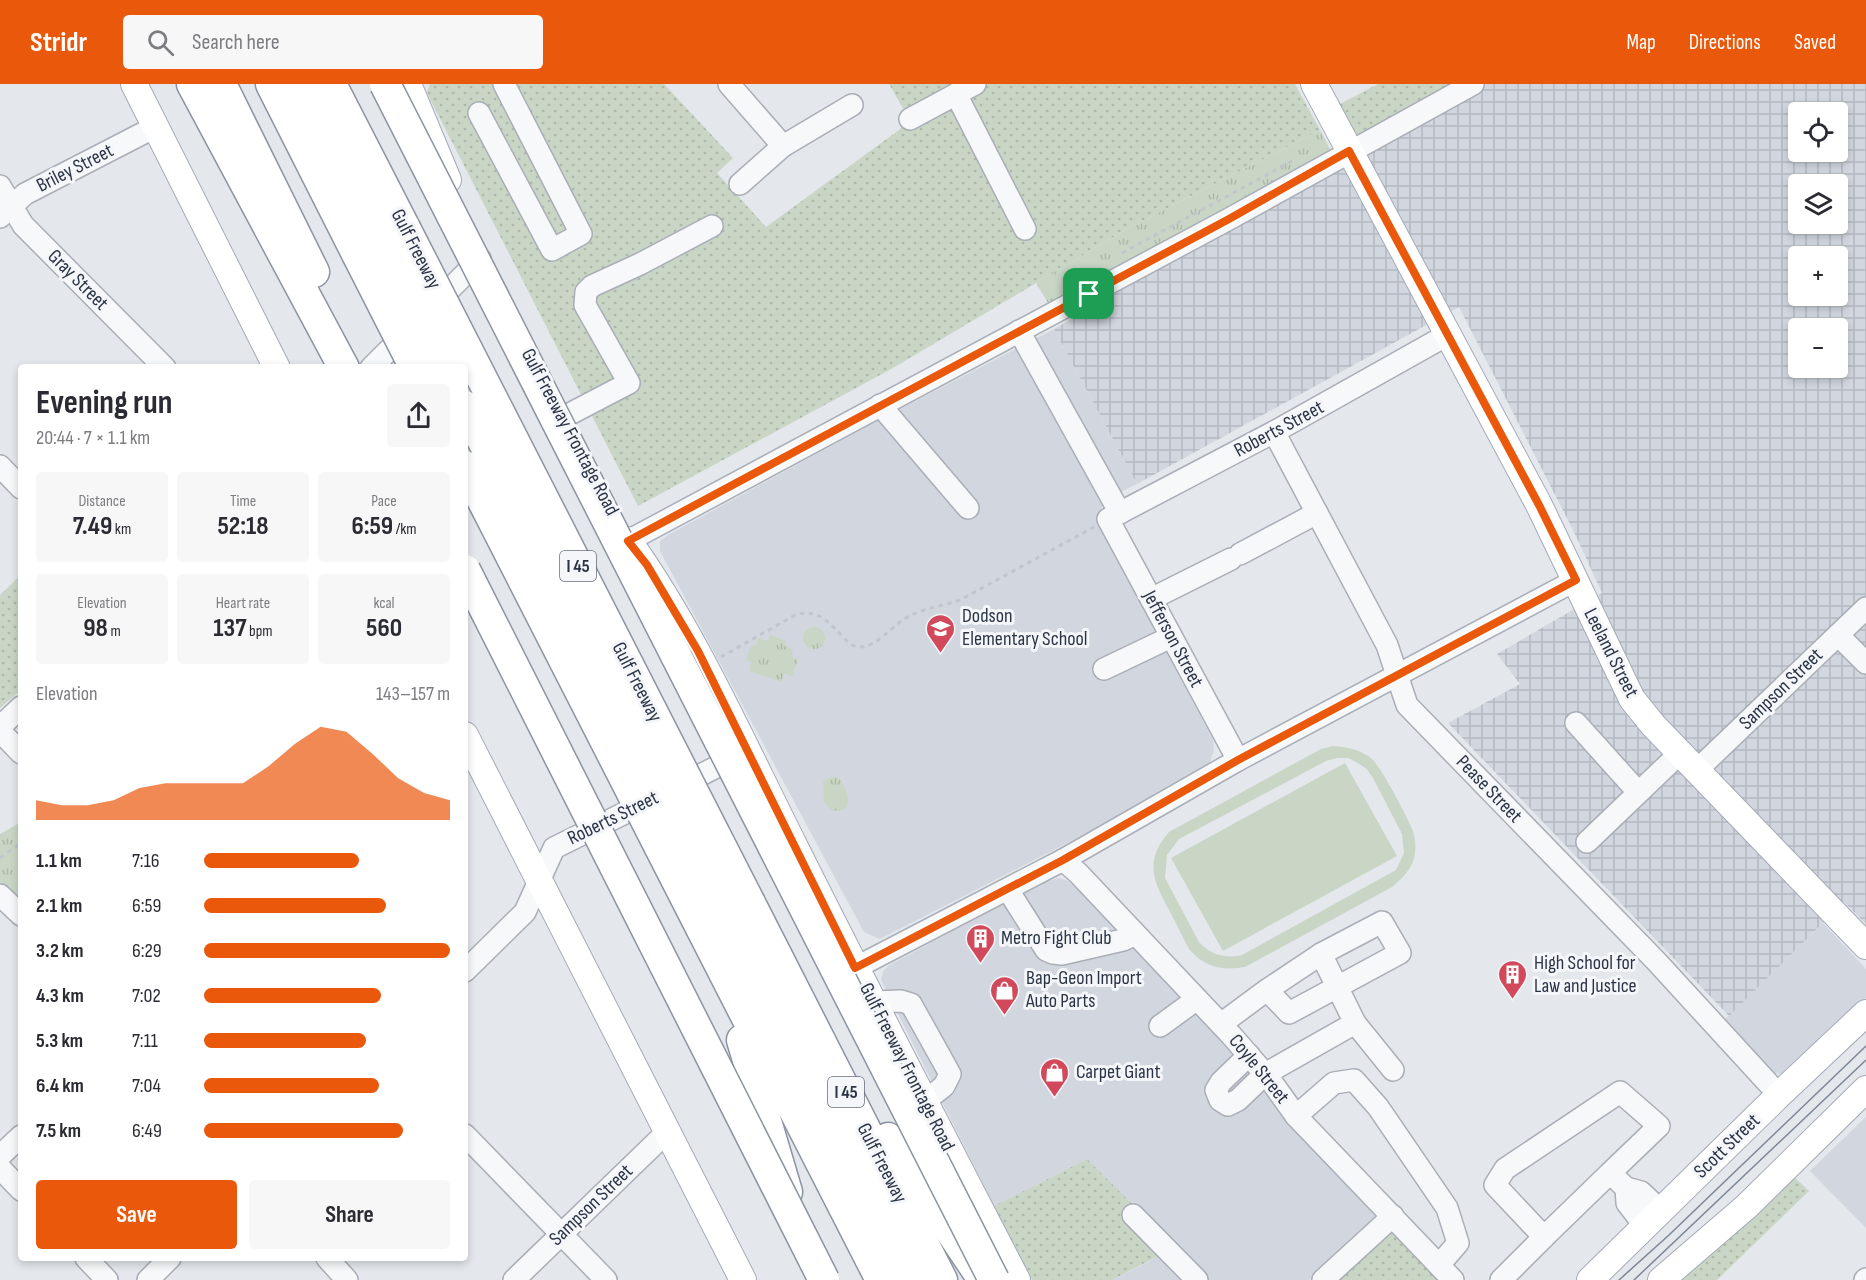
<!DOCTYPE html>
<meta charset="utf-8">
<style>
:root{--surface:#fff;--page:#f7f7f7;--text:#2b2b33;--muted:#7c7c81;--accent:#ea580c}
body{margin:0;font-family:"Sofia Sans Condensed",sans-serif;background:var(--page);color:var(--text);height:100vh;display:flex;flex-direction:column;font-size:22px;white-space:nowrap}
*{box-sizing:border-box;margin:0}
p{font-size:20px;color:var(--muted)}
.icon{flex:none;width:33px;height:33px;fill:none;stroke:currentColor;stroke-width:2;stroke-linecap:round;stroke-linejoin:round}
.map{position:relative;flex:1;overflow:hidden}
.drawer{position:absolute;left:18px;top:280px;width:450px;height:897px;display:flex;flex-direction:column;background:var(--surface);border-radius:6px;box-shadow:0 3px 9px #0003}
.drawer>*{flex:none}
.controls{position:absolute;left:1788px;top:18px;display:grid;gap:12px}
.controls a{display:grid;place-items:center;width:60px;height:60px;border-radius:6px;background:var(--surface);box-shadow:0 3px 9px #0003;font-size:30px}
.pin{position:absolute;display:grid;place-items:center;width:51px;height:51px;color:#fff;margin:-26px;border-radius:12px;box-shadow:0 3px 9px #0006}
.round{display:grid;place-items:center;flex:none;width:63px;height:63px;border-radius:6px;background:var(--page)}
.overview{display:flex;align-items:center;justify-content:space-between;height:102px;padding:0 18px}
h1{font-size:33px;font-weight:700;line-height:45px}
.metrics{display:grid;grid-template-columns:repeat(3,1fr);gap:9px;height:102px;padding:6px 18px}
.metrics div{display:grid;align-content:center;border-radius:6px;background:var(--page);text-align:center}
.metrics b{font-size:26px;font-weight:700}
.metrics small{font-size:16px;font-weight:400}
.metrics p{font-size:16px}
.chart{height:168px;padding:12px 18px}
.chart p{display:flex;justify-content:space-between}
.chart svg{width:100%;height:108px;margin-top:6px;fill:var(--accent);opacity:.7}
.cta{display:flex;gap:12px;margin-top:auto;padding:12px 18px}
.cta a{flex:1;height:69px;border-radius:6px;background:var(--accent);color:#fff;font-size:24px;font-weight:700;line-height:69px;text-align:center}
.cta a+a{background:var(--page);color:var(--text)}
ul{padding:0 18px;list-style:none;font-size:20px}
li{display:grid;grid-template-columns:96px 72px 1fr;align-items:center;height:45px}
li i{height:15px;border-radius:8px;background:var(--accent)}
header{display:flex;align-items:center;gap:36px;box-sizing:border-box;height:84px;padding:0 30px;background:var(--accent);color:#fff}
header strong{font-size:28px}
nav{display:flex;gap:33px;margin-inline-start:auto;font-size:21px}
.search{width:420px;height:54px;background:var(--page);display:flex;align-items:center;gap:15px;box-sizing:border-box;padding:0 21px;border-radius:6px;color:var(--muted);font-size:22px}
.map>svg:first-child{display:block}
</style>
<header>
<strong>Stridr</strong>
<div class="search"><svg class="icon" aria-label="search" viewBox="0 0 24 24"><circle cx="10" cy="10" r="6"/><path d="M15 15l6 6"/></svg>Search here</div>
<nav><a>Map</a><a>Directions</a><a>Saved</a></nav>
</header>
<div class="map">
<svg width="1866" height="1196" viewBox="0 0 1866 1196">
<defs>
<pattern id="industrial-grid" width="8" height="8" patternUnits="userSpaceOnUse" patternTransform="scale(1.5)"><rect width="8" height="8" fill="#d2d6de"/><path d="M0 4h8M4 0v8" fill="none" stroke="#b4b8c0"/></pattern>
<pattern id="grass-dots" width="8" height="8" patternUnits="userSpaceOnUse" patternTransform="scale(1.5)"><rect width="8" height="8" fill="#c9d6c5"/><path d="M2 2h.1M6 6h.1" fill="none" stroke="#adb8ab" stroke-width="1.8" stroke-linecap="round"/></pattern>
<pattern id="park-tufts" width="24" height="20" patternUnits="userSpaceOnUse" patternTransform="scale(1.5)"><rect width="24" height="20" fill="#c9d6c5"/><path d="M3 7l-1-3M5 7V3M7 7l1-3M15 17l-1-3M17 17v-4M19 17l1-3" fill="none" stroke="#adb8ab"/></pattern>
</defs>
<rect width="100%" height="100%" fill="#e4e7ec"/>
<g fill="#d2d6de">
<path d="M 1054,245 L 1137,400 L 1110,413 L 1099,427 L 1096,436 L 1213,656 L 1214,666 L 1209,681 L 1077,754 L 880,855 L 864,848 L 660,467 L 660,457 L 668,451 L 879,336 Z"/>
<path d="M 1059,794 L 1068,797 L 1083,810 L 1126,855 L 1247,984 L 1281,1027 L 1377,1128 L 1374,1136 L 1309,1196 L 1207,1196 L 1087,1075 L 994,1122 L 881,896 L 883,888 L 888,882 L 1043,798 Z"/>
<path d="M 1823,839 L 1866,885 L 1866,914 L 1789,987 L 1781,990 L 1771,988 L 1722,938 Z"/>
<path d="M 1866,1033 L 1866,1144 L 1810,1087 Z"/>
<path d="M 1164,1169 L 1190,1196 L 1112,1196 L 1142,1181 Z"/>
</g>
<path fill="url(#industrial-grid)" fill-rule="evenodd" d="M 1481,0 L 1866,0 L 1866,840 L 1844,818 L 1729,932 L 1448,639 L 1520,600 L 1497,570 L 1602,509 L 1575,450 L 1459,223 L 1137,400 L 1054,245 ZM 1798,28 L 1838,28 L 1838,68 L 1798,68 ZM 1798,100 L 1838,100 L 1838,140 L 1798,140 ZM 1798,172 L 1838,172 L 1838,212 L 1798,212 ZM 1798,244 L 1838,244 L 1838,284 L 1798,284 Z"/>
<g fill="url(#grass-dots)">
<path d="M 430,0 L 664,0 L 733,74 L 717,89 L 766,143 L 899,46 L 909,35 L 889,0 L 1295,0 L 1320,46 L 1127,145 L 893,284 L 638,422 L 429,13 L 427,8 Z"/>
<path d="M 1378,0 L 1455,0 L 1357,52 L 1340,20 Z"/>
<path d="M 21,491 L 21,606 L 0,624 L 0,511 Z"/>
<path d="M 1087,1075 L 1135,1123 L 1164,1169 L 1112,1196 L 1032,1196 L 994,1122 Z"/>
<path d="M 1794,1093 L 1809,1107 L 1717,1196 L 1674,1196 Z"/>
<path d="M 1386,1141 L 1444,1196 L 1330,1196 Z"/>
</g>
<g fill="url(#park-tufts)">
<path d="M 1320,46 L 1331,67 L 1051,224 L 1036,199 L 1127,145 Z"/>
<circle cx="814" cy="554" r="11"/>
<path d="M 770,551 L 786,557 L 785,562 L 793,565 L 791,573 L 798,575 L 792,592 L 784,590 L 781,598 L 749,587 L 751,578 L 746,576 L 751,561 L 756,562 L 759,554 L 768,557 Z"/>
<path d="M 832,693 L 838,693 C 848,705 857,731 831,726 L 824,718 L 823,697 Z"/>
<path d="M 21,738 L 21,809 L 17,813 L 0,798 L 0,750 Z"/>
</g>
<g fill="#c9d6c5" fill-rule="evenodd">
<path d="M 1333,662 C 1347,663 1360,665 1372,675 C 1381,683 1408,734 1413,747 C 1415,753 1416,762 1415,769 C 1413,784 1403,794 1392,803 L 1245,883 C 1222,887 1204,883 1189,865 C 1182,852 1176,839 1169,826 C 1153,796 1144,777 1169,748 L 1321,665 ZM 1337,674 L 1348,674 L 1356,678 L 1367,685 L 1373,694 L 1402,750 L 1404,769 L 1396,786 L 1242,871 C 1225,875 1211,871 1199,858 L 1165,794 L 1167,771 L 1179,755 L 1326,677 Z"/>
<path d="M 1345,679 L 1397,772 L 1223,867 L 1171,774 Z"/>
</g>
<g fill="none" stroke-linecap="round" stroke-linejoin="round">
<defs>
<g id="minor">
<path d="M 729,0 L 783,62 L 852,21"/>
<path d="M 956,10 L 1025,145"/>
<path d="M 479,29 L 552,166 L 581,150 L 504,0"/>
<path d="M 910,35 L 975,0"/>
<path d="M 740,100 L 783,62"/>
<path d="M 0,102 L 23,141 L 165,284"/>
<path d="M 0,133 L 25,110 L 155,43"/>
<path d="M 432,223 L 480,175"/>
<path d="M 1019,247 L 1120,429"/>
<path d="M 371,284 L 410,245"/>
<path d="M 880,321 L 968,424"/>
<path d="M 562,334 L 629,299 L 585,221 L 586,208 L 592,202 L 640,180 L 712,142"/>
<path d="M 1274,348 L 1387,561 L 1407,621 L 1657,878 L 1779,1011"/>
<path d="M 0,382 L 21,404"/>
<path d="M 628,457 L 1229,135 L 1473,0"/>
<path d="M 1240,470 L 1317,429"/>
<path d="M 1151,515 L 1231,475"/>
<path d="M 1838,551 L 1866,579"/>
<path d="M 1104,585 L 1171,553"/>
<path d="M 1576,639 L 1638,708"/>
<path d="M 0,643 L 21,623"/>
<path d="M 0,647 L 21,669"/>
<path d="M 1238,676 L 1108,435 L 1274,348 L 1447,251"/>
<path d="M 1697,686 L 1866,524"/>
<path d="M 677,703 L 740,671"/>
<path d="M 1587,758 L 1680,669"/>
<path d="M 1063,776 L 1078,789 L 1232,952 L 1271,997 L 1296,1032 L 1453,1196"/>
<path d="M 1008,806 L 1046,866 L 1053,869 L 1062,870 L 1123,856 L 1135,850"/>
<path d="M 0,811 L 21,831"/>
<path d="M 855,884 L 1063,776 L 1238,676 L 1576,496"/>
<path d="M 465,887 L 525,828 L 554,764 L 649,717"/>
<path d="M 873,918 L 901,917 L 911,920 L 950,990 L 944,1002 L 925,1017"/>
<path d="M 1355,939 L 1393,986"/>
<path d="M 1221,940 L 1267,906 L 1321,870 L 1382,838 L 1400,869 L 1289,929 L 1267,906"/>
<path d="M 1160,942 L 1197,915"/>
<path d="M 1249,971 L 1221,998 L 1216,1006 L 1220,1016 L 1228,1021 L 1238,1016 L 1265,990 L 1355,939 L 1321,870"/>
<path d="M 1296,1032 L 1334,999 L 1354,996 L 1378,1023 L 1447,1124 L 1458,1159 L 1439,1181"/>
<path d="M 465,1051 L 606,1196"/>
<path d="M 0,1072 L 21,1052"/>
<path d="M 0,1084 L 21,1106"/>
<path d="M 1610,1089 L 1544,1153 L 1495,1101 L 1505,1085 L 1620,1008 L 1659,1042 L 1610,1089 L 1626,1104"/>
<path d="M 1133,1131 L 1197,1196"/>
<path d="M 1645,1142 L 1627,1119 L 1626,1104 L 1641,1108 L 1661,1127"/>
<path d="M 86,1174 L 107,1196"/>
<path d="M 327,1174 L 347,1196"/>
<path d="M 148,1196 L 170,1174"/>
<path d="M 514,1196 L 668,1047"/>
<path d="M 1323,1196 L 1393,1132"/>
<path d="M 1501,1196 L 1544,1153"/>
<path d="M 1865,1196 L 1866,1195"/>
</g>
<g id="major">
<path d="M 134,0 L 277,284"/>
<path d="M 408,0 L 448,96"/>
<path d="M 1314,0 L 1539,421 L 1632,615 L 1653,641 L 1866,862"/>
<path d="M 628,456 C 695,550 741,656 793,759 C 866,905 942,1051 1017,1196"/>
<path d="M 465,651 L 743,1196"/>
<path d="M 1590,1196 L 1779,1011 L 1866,929"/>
<path d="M 1661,1196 L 1747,1122 L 1866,1005"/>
</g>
<g id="highway">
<path d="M 192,0 L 344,284"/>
<path d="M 221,0 L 314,188"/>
<path d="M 271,0 L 357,170"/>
<path d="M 300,0 L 381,157"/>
<path d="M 331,0 L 405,144"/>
<path d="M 750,819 L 942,1196"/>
<path d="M 725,832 L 911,1196"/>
<path d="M 701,844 L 881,1196"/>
<path d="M 742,956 L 787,1108"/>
<path d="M 888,1054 L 982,1194"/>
</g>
</defs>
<use href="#minor" stroke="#a9aeb7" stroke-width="24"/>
<use href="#major" stroke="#a3abb8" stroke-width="28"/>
<use href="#highway" stroke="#8b94a3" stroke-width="33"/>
<g stroke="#c2c5cb" stroke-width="3" stroke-dasharray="4.5 4.5" stroke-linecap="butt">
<path d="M 1122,169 L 1296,75"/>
<path d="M 721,573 L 797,530 C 821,526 828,538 844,554 C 847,557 850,561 855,562 C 872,568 890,544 903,536 C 920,524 941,523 960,516 L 1094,443"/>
<path d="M 0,774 L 21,759"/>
</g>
<use href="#minor" stroke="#f7f8fa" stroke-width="21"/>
<use href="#major" stroke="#fff" stroke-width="26"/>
<use href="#highway" stroke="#fff" stroke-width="30"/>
<g stroke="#7d8696" stroke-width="1.5">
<path d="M 1619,1196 L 1669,1151 L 1866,962"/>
<path d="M 1634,1196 L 1866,976"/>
</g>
<defs>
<g id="highway-bridge">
<path d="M 385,0 L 994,1196"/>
<path d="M 405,144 L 750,819"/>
<path d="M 381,157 L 445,284"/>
<path d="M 357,170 L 415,284"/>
<path d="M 465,322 L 725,832"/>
<path d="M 465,382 L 701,844"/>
<path d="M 465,486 L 824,1196"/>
</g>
</defs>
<use href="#highway-bridge" stroke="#8b94a3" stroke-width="33" stroke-linecap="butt"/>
<use href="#highway-bridge" stroke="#fff" stroke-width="30"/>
</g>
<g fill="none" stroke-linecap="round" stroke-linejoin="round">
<defs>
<path id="route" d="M 1349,67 L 1539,421 L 1576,496 L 1238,676 L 1063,776 L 855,884 L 698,567 L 647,481 L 628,457 L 1229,135 Z"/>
</defs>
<use href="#route" stroke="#fff" stroke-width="12"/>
<use href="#route" stroke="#ea580c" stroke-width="8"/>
</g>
<defs>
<symbol id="school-pin" viewBox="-11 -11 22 30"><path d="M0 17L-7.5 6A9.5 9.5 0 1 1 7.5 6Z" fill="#d1495b" stroke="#f4f6f9"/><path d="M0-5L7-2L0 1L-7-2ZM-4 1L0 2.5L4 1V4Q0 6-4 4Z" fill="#fff"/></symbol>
<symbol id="building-pin" viewBox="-11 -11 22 30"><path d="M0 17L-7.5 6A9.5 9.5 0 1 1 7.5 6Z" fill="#d1495b" stroke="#f4f6f9"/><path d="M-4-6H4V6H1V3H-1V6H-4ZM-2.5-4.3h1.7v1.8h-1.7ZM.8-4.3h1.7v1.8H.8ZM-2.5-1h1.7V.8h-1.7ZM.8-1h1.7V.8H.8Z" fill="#fff"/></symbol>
<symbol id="shop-pin" viewBox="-11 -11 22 30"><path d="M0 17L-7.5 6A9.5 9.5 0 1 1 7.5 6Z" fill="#d1495b" stroke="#f4f6f9"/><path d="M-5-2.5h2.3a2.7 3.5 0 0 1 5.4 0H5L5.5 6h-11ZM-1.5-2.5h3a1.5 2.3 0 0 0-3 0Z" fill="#fff"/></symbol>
</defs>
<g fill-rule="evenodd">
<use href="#school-pin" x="924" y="528" width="33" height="45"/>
<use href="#building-pin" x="964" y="838" width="33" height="45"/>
<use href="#building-pin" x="1496" y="874" width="33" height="45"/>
<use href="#shop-pin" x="988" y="890" width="33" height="45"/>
<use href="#shop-pin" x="1038" y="972" width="33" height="45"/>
</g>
<g text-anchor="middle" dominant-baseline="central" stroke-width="6" stroke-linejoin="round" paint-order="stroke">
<g fill="#f4f6f9" stroke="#676e7b" stroke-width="1.5">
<rect x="560" y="467" width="36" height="30" rx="4.5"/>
<rect x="828" y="993" width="36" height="30" rx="4.5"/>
</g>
<g font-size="18" font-weight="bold" fill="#2b3445">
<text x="578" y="482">I 45</text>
<text x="846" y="1008">I 45</text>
</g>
<g font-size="20" fill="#2b3445" stroke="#f4f6f9">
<text transform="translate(75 84) rotate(-27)">Briley Street</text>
<text transform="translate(416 165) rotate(63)">Gulf Freeway</text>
<text transform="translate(78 196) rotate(45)">Gray Street</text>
<text transform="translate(1279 345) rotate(-28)">Roberts Street</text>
<text transform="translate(570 348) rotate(62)">Gulf Freeway Frontage Road</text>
<text transform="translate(1173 555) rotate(62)">Jefferson Street</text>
<text transform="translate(1611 569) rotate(63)">Leeland Street</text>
<text transform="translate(637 598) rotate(63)">Gulf Freeway</text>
<text transform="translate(1781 605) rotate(-44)">Sampson Street</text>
<text transform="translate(1489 705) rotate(46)">Pease Street</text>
<text transform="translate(613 734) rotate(-26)">Roberts Street</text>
<text transform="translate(907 983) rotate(63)">Gulf Freeway Frontage Road</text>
<text transform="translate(1259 985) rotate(51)">Coyle Street</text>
<text transform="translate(1727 1062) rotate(-44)">Scott Street</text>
<text transform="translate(882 1079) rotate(63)">Gulf Freeway</text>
<text transform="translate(591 1121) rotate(-44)">Sampson Street</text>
</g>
<g font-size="20" fill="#2b3445" stroke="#f4f6f9" text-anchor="start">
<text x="962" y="532">Dodson<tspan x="962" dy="23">Elementary School</tspan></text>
<text x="1001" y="854">Metro Fight Club</text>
<text x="1534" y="879">High School for<tspan x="1534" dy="23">Law and Justice</tspan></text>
<text x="1026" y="894">Bap-Geon Import<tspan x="1026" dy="23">Auto Parts</tspan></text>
<text x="1076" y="988">Carpet Giant</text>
</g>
</g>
</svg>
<div class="controls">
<a><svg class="icon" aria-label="locate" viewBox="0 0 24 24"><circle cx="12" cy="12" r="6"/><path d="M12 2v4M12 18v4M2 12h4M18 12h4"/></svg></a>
<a><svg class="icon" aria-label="layers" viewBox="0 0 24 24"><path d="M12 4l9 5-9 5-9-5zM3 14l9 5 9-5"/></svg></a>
<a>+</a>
<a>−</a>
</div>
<div class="pin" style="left:1089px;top:210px;background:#1e9e55"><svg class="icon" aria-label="arrive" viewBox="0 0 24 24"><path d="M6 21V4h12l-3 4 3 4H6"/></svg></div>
<section class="drawer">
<div class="overview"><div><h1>Evening run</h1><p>20:44 · 7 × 1.1 km</p></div><a class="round"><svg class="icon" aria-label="share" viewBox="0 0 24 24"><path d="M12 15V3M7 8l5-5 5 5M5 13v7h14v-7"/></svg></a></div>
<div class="metrics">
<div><p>Distance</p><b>7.49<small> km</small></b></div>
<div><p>Time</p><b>52:18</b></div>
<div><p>Pace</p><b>6:59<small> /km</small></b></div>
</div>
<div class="metrics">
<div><p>Elevation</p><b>98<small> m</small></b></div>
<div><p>Heart rate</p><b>137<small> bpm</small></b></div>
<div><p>kcal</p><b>560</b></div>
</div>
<div class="chart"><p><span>Elevation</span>143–157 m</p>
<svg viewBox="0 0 160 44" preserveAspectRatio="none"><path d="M0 44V36L10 38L20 38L30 36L40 31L50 29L60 29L70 29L80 29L90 22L100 13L110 6L120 8L130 17L140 27L150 33L160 36V44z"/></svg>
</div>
<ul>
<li><b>1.1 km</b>7:16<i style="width:63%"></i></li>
<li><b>2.1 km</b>6:59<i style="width:74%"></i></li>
<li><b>3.2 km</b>6:29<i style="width:100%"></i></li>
<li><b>4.3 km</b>7:02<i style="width:72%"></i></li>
<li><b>5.3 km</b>7:11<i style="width:66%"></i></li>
<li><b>6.4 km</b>7:04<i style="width:71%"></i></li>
<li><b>7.5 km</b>6:49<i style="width:81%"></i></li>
</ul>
<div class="cta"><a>Save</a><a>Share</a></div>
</section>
</div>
